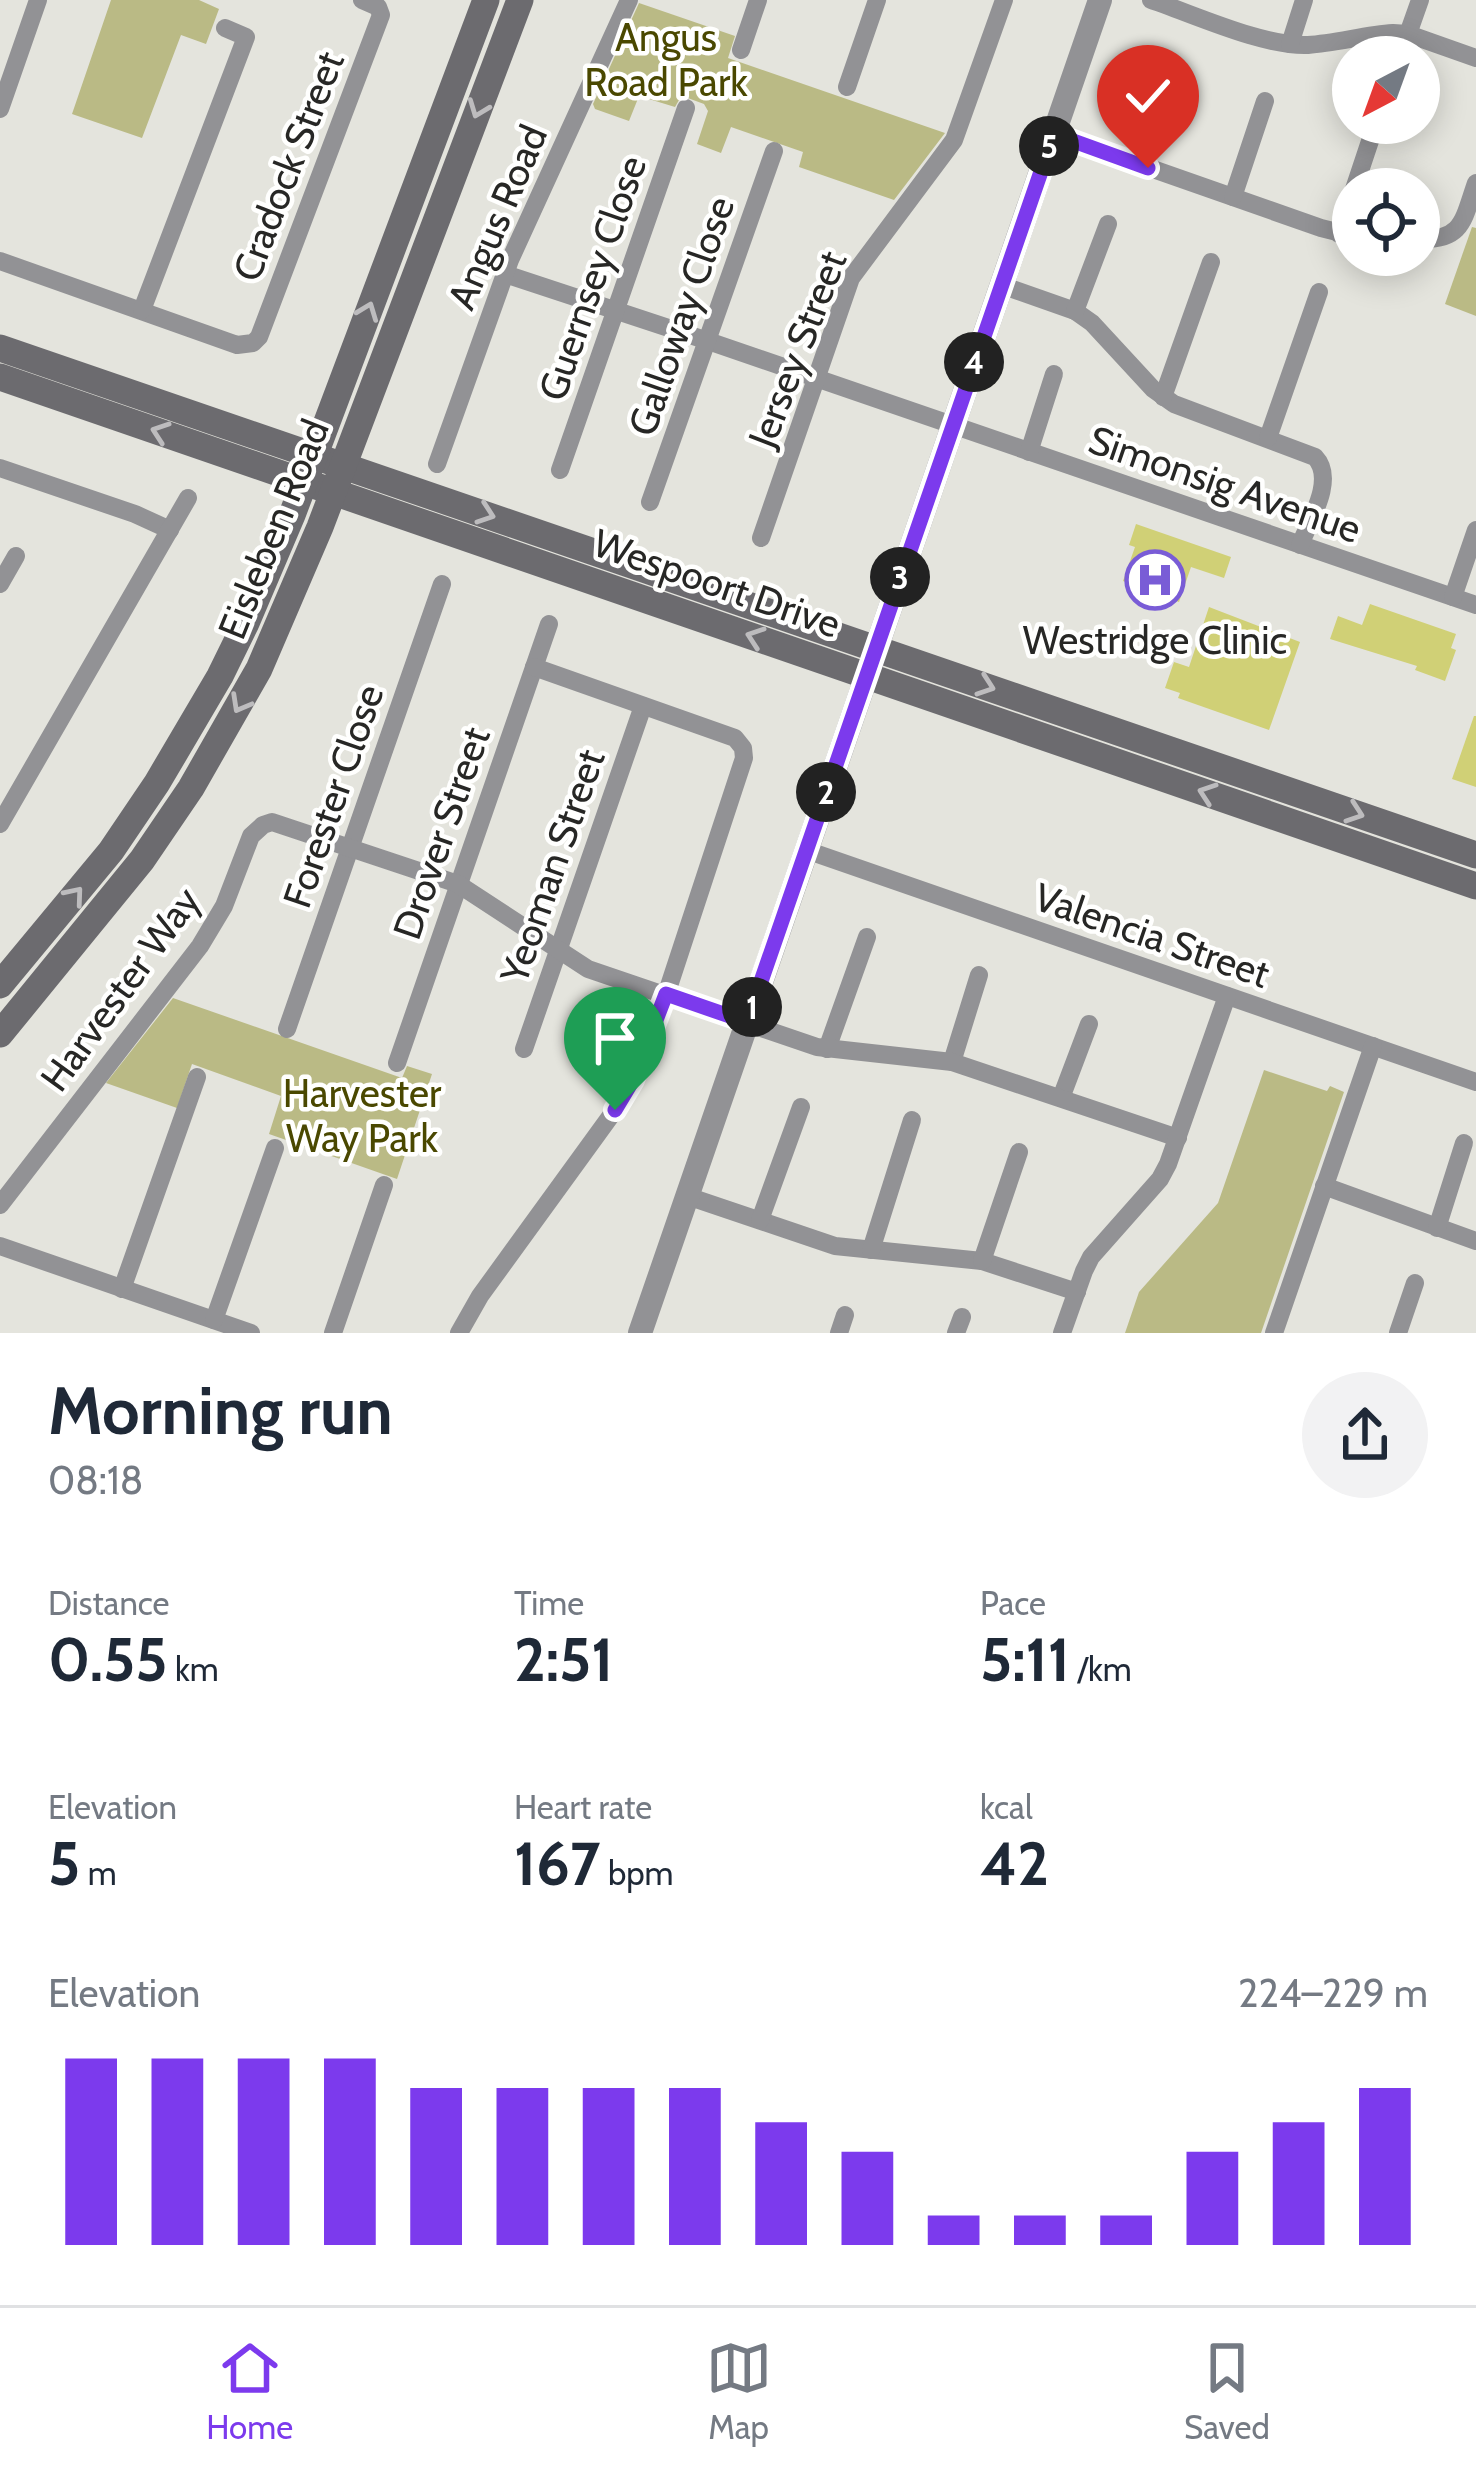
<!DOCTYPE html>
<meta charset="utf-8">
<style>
:root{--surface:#fff;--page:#f2f2f3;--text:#1f2937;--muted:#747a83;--line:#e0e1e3;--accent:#7c3aed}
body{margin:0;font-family:Cabin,sans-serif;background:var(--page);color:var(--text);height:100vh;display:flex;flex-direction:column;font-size:45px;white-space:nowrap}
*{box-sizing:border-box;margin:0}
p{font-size:39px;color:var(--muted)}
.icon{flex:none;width:66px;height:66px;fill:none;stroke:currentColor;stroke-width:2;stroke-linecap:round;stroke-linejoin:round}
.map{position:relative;height:1333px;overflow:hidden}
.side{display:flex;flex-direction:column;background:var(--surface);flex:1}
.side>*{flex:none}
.needle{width:78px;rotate:221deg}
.fabs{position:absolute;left:1332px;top:36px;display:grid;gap:24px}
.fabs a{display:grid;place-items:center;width:108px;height:108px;border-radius:50%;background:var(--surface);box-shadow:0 6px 30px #0003;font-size:60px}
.pin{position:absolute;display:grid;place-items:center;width:102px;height:102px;color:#fff;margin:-123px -51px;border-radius:50% 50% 50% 0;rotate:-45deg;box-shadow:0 0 12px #0007}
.pin .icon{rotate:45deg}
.km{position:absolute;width:60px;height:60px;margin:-30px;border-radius:50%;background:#222;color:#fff;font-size:33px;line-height:60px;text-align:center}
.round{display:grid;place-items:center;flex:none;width:126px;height:126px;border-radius:63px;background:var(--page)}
.head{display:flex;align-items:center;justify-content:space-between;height:204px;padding:0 48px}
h1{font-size:66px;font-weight:700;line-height:90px}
.stats{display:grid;grid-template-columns:repeat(3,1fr);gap:18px;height:204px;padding:12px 48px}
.stats div{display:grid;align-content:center}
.stats b{font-size:60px;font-weight:700}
.stats small{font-size:33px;font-weight:400}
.stats p{font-size:33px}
.chart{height:336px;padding:24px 48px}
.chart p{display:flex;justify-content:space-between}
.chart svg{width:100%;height:216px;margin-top:12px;stroke:var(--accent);stroke-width:6}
.tab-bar{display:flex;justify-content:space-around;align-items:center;height:168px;border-top:3px solid var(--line);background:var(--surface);font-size:33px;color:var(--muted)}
.tab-bar a{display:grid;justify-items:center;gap:6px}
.tab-bar .selected{color:var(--accent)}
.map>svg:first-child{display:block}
</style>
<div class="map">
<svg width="1476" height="1333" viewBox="0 0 1476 1333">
<rect width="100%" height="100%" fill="#e4e4dd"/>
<g fill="#baba85">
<path d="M 111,0 L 199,0 L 219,9 L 206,44 L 181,35 L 142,138 L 72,114 Z"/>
<path d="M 639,3 L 735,36 L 728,58 L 945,133 L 894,200 L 799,167 L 803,152 L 731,127 L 721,153 L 697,144 L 708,111 L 704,104 L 685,97 L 679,100 L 675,107 L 639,96 L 629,121 L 595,109 L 593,104 Z"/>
<path d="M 1472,227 L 1476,228 L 1476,316 L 1445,304 Z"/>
<path d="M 173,998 L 402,1078 L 407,1066 L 432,1074 L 397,1179 L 269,1134 L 281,1096 L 192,1064 L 177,1108 L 106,1083 Z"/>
<path d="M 1264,1070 L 1327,1091 L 1330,1086 L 1344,1092 L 1261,1333 L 1125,1333 L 1139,1292 L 1218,1203 Z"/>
</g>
<g fill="#d0d076">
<path d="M 1136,524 L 1231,557 L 1224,578 L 1191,567 L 1179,602 L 1123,581 L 1135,547 L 1129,545 Z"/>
<path d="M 1370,604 L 1456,634 L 1451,648 L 1456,650 L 1445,681 L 1415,670 L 1417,666 L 1330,639 L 1338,616 L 1362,625 Z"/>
<path d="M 1209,607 L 1300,642 L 1269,730 L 1178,698 L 1180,693 L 1165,688 L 1174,662 L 1189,667 Z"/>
<path d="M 1474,716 L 1476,716 L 1476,787 L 1452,779 Z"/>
</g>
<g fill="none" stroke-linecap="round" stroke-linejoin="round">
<g stroke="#929295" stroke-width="18">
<path d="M 1151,0 C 1193,14 1264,47 1308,45 C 1336,43 1365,35 1393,33 L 1408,34 L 1476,58"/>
<path d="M 1408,34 L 1420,0"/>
<path d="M 1290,44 L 1304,0"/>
<path d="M 741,50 L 758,0"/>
<path d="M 847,87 L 877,0"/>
<path d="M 0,109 L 38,0"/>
<path d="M 1053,134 L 1321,228 L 1353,236"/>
<path d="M 1354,189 L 1376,123"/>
<path d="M 1233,197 L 1265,101"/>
<path d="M 1339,234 L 1353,192"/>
<path d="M 1419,239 C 1463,241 1463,220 1476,183"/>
<path d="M 0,261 L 237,345 L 253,343 L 259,337 L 381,15 L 378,7 L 362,0"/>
<path d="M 505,274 L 708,341 L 1476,605"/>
<path d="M 1001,285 L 1075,311 L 1092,323 L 1153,389 L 1174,404 L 1315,457 C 1336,479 1310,520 1300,545"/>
<path d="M 142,310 L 246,37 L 225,28"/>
<path d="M 1075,311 L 1108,224"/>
<path d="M 1163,397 L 1211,262"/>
<path d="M 1268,438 L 1319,292"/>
<path d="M 1029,452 L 1054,374"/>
<path d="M 437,464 L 510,260 L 629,0"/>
<path d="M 0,468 L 135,514 L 170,530"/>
<path d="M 560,470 L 686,108"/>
<path d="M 650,502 L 774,151"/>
<path d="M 761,538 L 851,278 L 954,140 L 1004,0"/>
<path d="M 0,584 L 16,556"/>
<path d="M 1453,597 L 1476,530"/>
<path d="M 0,824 L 188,498"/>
<path d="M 806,850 L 1476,1082"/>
<path d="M 287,1029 L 442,584"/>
<path d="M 524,1049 L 643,706"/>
<path d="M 827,1049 L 867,937"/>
<path d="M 952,1062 L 979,975"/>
<path d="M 397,1063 L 549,624"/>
<path d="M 1061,1098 L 1089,1024"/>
<path d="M 1324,1186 L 1476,1241"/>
<path d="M 687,1196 L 835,1246 L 982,1261 L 1077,1292"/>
<path d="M 0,1205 L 200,946 L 224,906 L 251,836 L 263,825 L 272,822 L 458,884 L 588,969 L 817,1047 L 952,1062 L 1178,1138"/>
<path d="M 760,1220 L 801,1107"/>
<path d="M 1437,1228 L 1464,1143"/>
<path d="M 0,1246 L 251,1333"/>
<path d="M 871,1250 L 912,1120"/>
<path d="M 982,1261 L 1019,1152"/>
<path d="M 122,1289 L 197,1077"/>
<path d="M 214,1320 L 275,1148"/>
<path d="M 333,1333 L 384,1185"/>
<path d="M 459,1333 L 480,1296 L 615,1110 L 633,1080 L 666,995 L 744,758 L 743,748 L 735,738 L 534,667"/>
<path d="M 839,1333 L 845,1315"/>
<path d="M 956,1333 L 962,1317"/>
<path d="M 1062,1333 L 1084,1271 L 1091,1257 L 1160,1179 L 1168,1164 L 1227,996"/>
<path d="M 1274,1333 L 1373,1046"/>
<path d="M 1398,1333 L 1415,1283"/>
</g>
<path stroke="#929295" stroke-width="24" d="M 640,1333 L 1100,0"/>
<g stroke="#6c6b6f" stroke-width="27">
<path d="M 0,348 L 1476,855"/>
<path d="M 0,377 L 1476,886"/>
<path d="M 0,985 L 111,851 L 157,783 L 220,676 L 246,623 L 292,515 L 486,0"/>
<path d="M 0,1034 L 142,860 L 191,788 L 259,669 L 320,527 L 520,0"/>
</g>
</g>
<defs><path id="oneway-chevron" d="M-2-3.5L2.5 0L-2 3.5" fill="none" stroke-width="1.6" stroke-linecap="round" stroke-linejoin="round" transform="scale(3)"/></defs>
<g stroke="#bdbcbe">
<use href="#oneway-chevron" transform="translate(478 109) rotate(111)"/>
<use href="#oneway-chevron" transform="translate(368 311) rotate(-69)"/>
<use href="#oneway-chevron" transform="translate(160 432) rotate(-161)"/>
<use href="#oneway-chevron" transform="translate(486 514) rotate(19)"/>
<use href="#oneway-chevron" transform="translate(755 637) rotate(-161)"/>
<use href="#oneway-chevron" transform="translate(986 686) rotate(19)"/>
<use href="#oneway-chevron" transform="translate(240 704) rotate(119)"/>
<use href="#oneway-chevron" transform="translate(1207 793) rotate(-161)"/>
<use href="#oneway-chevron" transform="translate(1355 813) rotate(19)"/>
<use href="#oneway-chevron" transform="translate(75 895) rotate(-50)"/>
</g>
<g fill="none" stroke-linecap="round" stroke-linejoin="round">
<defs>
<path id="route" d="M 615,1110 L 633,1080 L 666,994 L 747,1022 L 1054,134 L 1148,168"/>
</defs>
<use href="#route" stroke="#fff" stroke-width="24"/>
<use href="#route" stroke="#7c3aed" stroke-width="15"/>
</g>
<defs>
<symbol id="hospital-ring" viewBox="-11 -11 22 22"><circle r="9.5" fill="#fffffe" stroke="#795cd6" stroke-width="1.5"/><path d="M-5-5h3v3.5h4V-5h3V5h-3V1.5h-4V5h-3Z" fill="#795cd6"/></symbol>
</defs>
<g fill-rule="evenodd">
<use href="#hospital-ring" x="1122" y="547" width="66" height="66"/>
</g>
<g text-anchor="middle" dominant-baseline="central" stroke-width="9" stroke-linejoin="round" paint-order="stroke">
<g font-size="39" fill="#4a4800" stroke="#fffffe">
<text x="666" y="37">Angus<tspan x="666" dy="45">Road Park</tspan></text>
<text x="362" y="1093">Harvester<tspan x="362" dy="45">Way Park</tspan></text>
</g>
<g font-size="39" fill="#272725" stroke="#fffffe">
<text transform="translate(288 166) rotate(-69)">Cradock Street</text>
<text transform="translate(497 217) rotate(-67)">Angus Road</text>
<text transform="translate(592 278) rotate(-71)">Guernsey Close</text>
<text transform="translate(681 316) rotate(-71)">Galloway Close</text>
<text transform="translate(797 349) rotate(-69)">Jersey Street</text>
<text transform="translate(1225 484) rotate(19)">Simonsig Avenue</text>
<text transform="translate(273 529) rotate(-68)">Eisleben Road</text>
<text transform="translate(717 583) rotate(19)">Wespoort Drive</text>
<text transform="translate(333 796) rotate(-71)">Forester Close</text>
<text transform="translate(441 833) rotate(-71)">Drover Street</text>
<text transform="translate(552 866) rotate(-71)">Yeoman Street</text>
<text transform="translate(1152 935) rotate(19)">Valencia Street</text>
<text transform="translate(120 989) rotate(-54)">Harvester Way</text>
</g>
<g font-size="39" fill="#272725" stroke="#fffffe">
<text x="1155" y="640">Westridge Clinic</text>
</g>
</g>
</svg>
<div class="fabs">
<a><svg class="needle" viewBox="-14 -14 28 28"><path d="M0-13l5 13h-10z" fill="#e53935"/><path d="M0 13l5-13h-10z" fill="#747a83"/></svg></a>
<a><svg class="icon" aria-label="locate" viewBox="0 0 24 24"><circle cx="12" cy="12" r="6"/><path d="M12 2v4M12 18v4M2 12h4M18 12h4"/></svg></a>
</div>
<div class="pin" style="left:615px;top:1110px;background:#1e9e55"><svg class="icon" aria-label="arrive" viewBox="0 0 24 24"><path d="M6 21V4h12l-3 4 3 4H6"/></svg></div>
<div class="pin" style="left:1148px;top:168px;background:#d93025"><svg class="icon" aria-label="check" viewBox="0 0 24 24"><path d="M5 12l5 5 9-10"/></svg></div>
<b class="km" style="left:752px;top:1007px">1</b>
<b class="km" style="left:826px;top:792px">2</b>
<b class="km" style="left:900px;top:577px">3</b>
<b class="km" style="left:974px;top:362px">4</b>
<b class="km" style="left:1049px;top:146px">5</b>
</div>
<section class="side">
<div class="head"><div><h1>Morning run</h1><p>08:18</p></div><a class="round"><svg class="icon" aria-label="share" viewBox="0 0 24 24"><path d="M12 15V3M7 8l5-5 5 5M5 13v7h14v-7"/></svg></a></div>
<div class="stats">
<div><p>Distance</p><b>0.55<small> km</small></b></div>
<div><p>Time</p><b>2:51</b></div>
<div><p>Pace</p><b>5:11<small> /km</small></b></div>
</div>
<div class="stats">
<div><p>Elevation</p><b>5<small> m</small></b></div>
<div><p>Heart rate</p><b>167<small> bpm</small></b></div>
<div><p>kcal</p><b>42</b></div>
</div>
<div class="chart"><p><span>Elevation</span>224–229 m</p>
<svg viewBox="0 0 160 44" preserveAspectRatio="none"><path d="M5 44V6M15 44V6M25 44V6M35 44V6M45 44V12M55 44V12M65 44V12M75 44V12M85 44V19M95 44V25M105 44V38M115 44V38M125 44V38M135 44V25M145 44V19M155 44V12"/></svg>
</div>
</section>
<nav class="tab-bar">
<a class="selected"><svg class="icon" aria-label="home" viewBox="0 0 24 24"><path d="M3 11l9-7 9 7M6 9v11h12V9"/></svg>Home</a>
<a><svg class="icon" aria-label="map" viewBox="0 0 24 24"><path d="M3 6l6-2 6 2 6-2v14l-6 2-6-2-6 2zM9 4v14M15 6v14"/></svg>Map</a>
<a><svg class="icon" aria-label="saved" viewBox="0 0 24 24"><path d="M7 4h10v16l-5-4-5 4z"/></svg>Saved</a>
</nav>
